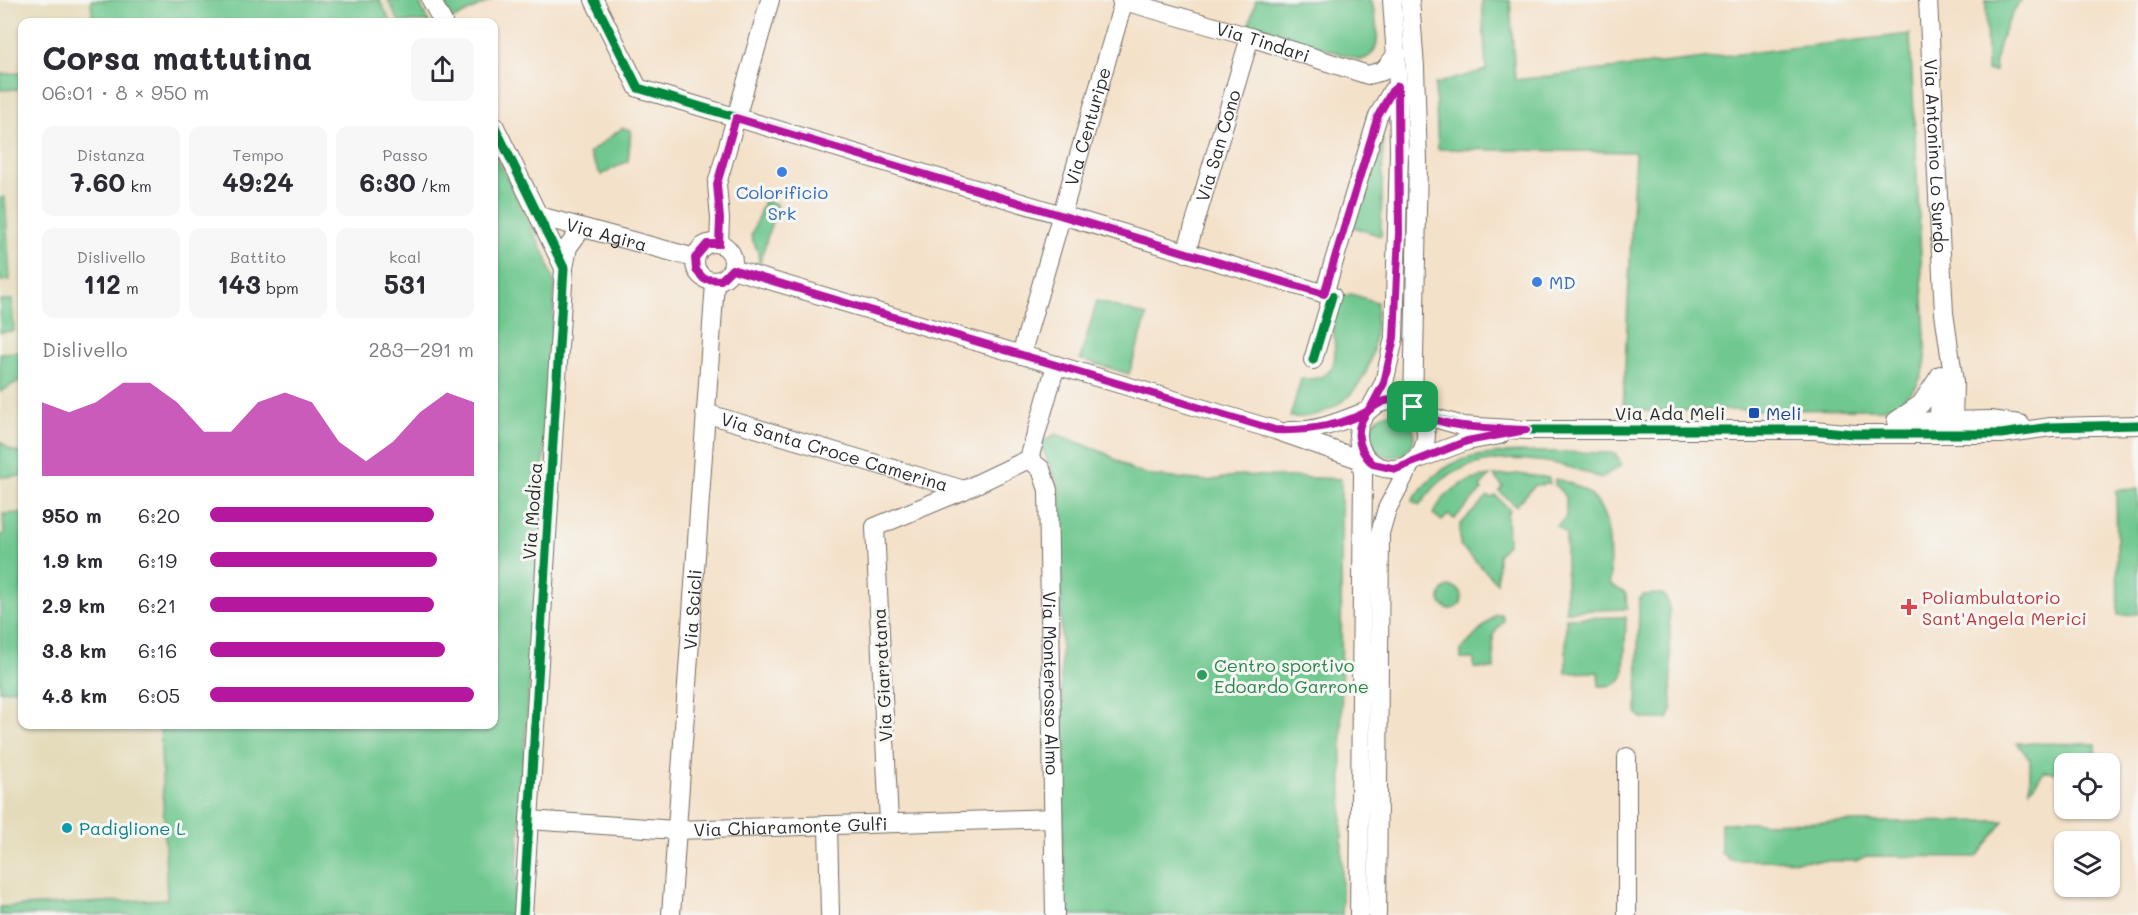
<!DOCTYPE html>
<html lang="it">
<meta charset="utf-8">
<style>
:root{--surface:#fff;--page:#f7f7f7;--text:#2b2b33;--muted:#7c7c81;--accent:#b5179e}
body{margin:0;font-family:Mali,sans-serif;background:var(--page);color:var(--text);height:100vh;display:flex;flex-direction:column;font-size:22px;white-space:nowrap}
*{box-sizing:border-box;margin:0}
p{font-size:20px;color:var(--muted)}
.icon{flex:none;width:33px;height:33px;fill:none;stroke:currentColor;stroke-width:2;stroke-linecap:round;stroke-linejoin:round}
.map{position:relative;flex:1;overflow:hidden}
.panel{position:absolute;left:18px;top:18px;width:480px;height:711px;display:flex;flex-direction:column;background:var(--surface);border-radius:12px;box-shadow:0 2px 4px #0004}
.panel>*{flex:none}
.tools{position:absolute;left:2054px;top:753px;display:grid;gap:12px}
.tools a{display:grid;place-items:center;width:66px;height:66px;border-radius:12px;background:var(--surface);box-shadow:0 2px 4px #0004;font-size:30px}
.pin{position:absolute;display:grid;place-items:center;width:51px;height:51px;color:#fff;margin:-26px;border-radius:12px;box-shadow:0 3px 9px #0006}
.round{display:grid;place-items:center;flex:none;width:63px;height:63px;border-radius:12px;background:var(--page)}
.headline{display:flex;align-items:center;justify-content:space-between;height:102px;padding:0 24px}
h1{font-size:33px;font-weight:700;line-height:45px}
.metrics{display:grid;grid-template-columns:repeat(3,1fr);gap:9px;height:102px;padding:6px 24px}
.metrics div{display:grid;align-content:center;border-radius:12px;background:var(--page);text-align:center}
.metrics b{font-size:26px;font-weight:700}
.metrics small{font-size:16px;font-weight:400}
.metrics p{font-size:16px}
.chart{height:168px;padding:12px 24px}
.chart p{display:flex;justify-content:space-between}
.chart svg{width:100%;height:108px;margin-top:6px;fill:var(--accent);opacity:.7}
ul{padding:0 24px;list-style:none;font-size:20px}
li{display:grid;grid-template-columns:96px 72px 1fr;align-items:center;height:45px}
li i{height:15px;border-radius:8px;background:var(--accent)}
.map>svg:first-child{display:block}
</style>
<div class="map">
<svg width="2138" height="915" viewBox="0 0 2138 915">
<rect width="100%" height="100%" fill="#f6f6f2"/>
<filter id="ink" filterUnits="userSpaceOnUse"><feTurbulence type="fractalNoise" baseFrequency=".0167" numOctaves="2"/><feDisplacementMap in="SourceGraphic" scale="12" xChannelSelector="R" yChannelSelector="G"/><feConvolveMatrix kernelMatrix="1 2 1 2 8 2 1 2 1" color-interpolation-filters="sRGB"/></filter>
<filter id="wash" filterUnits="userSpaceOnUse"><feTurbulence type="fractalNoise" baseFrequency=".008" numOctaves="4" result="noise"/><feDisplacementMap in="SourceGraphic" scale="24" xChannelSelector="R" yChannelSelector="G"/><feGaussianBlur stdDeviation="1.35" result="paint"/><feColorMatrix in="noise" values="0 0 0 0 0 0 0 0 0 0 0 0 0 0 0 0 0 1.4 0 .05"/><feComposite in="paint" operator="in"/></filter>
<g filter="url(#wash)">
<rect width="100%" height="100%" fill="#f4e1c9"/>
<path fill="#e4dbba" d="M 0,0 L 418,0 L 429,22 L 22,22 L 22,724 L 494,724 L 494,152 L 553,275 L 514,915 L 0,915 Z"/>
<g fill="#6fc88f" stroke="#4d7a5d" stroke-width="1.5">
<path d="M 91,0 L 379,0 L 391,22 L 93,22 Z"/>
<path d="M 388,0 L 418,0 L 429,22 L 399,22 Z"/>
<path d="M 443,0 L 491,0 L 452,20 Z"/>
<path d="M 1256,0 L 1372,0 C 1375,20 1387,53 1361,60 L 1249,25 Z"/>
<path d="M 1482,0 L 1510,0 L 1515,80 L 1910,34 L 1926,358 C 1923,384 1907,404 1881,409 L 1623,411 L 1635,152 L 1438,149 L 1435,84 L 1486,70 Z"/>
<path d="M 1986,0 L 2021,0 C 2006,23 1996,43 1995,71 L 1987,71 Z"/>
<path d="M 22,73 L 22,89 L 0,90 L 0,74 Z"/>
<path d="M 622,128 L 631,130 L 628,161 L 601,175 L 589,153 Z"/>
<path d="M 1379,141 L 1383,141 L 1381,236 L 1353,227 Z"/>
<path d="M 494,152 L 546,257 L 555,286 L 514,915 L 0,915 L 0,907 L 167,899 L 160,725 L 494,724 Z"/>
<path d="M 5,197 L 10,280 L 0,281 L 0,198 Z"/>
<path d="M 764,201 L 777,204 L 759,266 L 758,252 L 751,236 Z"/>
<path d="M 1351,294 L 1377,302 C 1376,321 1376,340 1371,358 C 1361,395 1327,420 1290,417 L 1301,379 C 1347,381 1332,348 1334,321 C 1334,313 1337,305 1339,297 Z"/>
<path d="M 0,300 L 12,300 L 14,331 L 0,332 Z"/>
<path d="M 1097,301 L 1147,316 L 1129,374 L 1080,359 Z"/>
<path d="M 21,352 L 22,379 L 0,392 L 0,353 Z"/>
<circle cx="1392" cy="435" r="22"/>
<path d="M 1056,434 L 1105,453 L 1134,471 L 1153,476 L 1208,481 L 1240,475 L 1341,479 L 1342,915 L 1063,915 L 1060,490 L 1040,443 Z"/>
<path d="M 0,441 L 9,449 L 22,454 L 22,476 L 0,477 Z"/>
<path d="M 1615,453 L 1622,465 L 1601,478 C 1558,460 1497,449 1453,473 C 1439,480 1430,492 1420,505 L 1412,501 C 1424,484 1438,470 1457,462 C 1490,447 1576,453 1615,453 Z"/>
<path d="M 1518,474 L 1549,478 L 1550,484 L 1535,485 L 1516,506 L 1499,491 L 1503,487 L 1494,476 Z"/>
<path d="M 1490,476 L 1480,487 L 1482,490 L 1454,519 L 1448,515 L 1442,521 L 1433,514 C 1445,491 1464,479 1490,476 Z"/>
<path d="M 1555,479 C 1615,491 1609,534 1610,584 L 1626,594 L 1627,609 L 1566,611 L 1566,534 L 1557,526 L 1566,517 L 1566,497 L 1555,485 Z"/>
<path d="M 2138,489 L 2138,614 L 2118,615 L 2116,490 Z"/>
<path d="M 1488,496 L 1491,498 L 1496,496 L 1510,510 L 1507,514 L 1508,543 L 1498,555 L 1497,583 L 1460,545 L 1460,525 Z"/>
<path d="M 22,513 L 22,688 L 0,691 L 0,535 L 4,534 L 3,514 Z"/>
<circle cx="1451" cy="598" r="11"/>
<path d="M 1663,594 L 1669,604 L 1672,710 L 1668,719 L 1643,719 L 1637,714 L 1639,600 L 1643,595 Z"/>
<path d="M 1496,614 L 1501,614 L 1504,620 L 1493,635 L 1494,669 L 1474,668 L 1474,659 L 1461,659 L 1461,650 Z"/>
<path d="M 1626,617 L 1624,674 C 1619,686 1610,686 1599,686 L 1598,672 L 1566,673 L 1566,618 Z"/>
<path d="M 2017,743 L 2096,744 L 2096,763 L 2064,764 L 2064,773 L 2044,772 L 2030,790 L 2030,759 Z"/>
<path d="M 2004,821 L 1977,857 L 1866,856 L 1856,861 L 1730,860 L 1721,853 L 1721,823 Z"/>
</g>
</g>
<g filter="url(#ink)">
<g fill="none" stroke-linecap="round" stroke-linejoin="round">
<defs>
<g id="minor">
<path d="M 431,0 L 443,22"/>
<path d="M 594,0 L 638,88 L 1332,296 L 1313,360"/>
<path id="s1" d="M 1121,0 L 1250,37 L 1368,75 L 1383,71 L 1397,54"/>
<path d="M 1410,0 L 1415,68 L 1418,161 L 1413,407"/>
<path id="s2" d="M 1928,0 L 1944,313 L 1954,382 L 1953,421 L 1946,434 L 1939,421 L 1940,375"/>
<path d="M 494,125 L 564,268 L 523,915"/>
<path id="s3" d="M 539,216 L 695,258"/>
<circle cx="714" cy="262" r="19"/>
<path d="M 719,244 L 720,219 L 717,184 L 770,0"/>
<path id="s4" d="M 1186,253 L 1250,37"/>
<path d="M 564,268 L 568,247 L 582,228"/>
<path d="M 732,269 L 1275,430 L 1373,464"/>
<path d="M 1324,294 L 1378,116 L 1392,91 L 1398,86"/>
<path id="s5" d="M 1021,355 L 1124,0"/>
<circle cx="1392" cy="435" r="34"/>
<path d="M 1370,409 L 1384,383 L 1394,338 L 1399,153 L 1398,86 L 1392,0"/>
<path id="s6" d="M 705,413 L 964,490"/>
<path d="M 1420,414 L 1463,426 L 1526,430 L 1814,430 L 1854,434 L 2001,434 L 2051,427 L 2138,425"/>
<path d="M 1896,421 L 1921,404 L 1939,377"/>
<path d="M 1900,422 L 1990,420 L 2020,424"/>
<path d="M 1289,431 C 1317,432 1341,421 1367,411"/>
<path d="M 1359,444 L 1363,474 L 1359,915"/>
<path id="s7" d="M 1029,459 L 1041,469 L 1048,490 L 1055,915"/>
<path d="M 1029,459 L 1056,365"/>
<path d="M 1416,460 L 1467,441 L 1500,435"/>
<path id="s8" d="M 529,820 L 676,830 L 1053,818"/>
<path d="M 889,823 L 875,527 L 964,490 L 1029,459"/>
<path d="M 828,825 L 830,915"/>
<path id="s9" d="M 671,915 L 715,282"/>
<path d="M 1377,915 L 1380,533 L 1387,509 L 1411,463"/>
<path d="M 1627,915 L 1627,757"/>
</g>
</defs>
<use href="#minor" stroke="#716b62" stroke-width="20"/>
<use href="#minor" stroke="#fff" stroke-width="18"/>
<defs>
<g id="cycleway">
<path d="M 594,0 L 638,88 L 1332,296 L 1313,360"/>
<path d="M 494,125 L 564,268 L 523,915"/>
<path d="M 1420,414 L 1463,426 L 1526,430 L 1814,430 L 1854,434 L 2001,434 L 2051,427 L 2138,425"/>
</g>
</defs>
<use href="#cycleway" stroke="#f6f6f2" stroke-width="13"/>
<use href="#cycleway" stroke="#00873e" stroke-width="9"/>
</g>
</g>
<g fill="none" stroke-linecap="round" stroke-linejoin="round" filter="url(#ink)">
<defs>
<path id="route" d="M 1413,407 C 1406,404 1399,400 1391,400 C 1381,400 1374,407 1366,412 C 1338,427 1306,431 1275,430 L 732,269 L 721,280 L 704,279 L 696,270 L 695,258 L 707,244 L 719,244 L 720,219 L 717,184 L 736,118 L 1324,294 L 1378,116 L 1392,91 L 1398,86 L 1399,233 L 1394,338 L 1384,383 L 1370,409 C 1353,426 1356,448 1373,464 L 1396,469 L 1467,441 L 1526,430 C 1495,428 1436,430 1413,407"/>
</defs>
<use href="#route" stroke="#fff" stroke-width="12"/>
<use href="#route" stroke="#b5179e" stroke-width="8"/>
</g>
<g fill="#3f7fe0" stroke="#f6f6f2" stroke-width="2">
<circle cx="782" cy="172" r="6"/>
<circle cx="1537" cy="282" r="6"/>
</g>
<rect fill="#1a4fb4" stroke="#f6f6f2" stroke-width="2" x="1748" y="407" width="12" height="12" rx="3"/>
<path fill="#e0444e" stroke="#f6f6f2" stroke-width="2" d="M1906 598h6v6h6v6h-6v6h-6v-6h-6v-6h6z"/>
<circle fill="#2e9e5b" stroke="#f6f6f2" stroke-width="2" cx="1202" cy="675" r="6"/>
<circle fill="#0f9aa8" stroke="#f6f6f2" stroke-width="2" cx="67" cy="828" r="6"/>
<g text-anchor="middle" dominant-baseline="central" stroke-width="6" stroke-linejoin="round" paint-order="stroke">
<g font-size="18" fill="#2b2b2b" stroke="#f6f6f2">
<text stroke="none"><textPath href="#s1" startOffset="148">Via Tindari</textPath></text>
<text stroke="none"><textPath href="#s5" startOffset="238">Via Centuripe</textPath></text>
<text stroke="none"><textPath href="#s4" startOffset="112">Via San Cono</textPath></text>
<text stroke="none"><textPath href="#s2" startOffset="156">Via Antonino Lo Surdo</textPath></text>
<text stroke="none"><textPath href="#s3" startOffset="70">Via Agira</textPath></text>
<text x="1670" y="413">Via Ada Meli</text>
<text stroke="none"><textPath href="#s6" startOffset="135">Via Santa Croce Camerina</textPath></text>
<text transform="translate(532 511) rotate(-86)">Via Modica</text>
<text stroke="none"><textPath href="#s9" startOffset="306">Via Scicli</textPath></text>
<text transform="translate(882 675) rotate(-93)">Via Giarratana</text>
<text stroke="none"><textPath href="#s7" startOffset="231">Via Monterosso Almo</textPath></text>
<text stroke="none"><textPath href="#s8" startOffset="262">Via Chiaramonte Gulfi</textPath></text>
</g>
<g font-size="18" fill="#366cbe" stroke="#f6f6f2">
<text x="782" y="192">Colorificio<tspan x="782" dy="21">Srk</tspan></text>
<text x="1549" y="282" text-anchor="start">MD</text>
</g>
<g font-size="18" fill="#164399" stroke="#f6f6f2" text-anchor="start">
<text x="1766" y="413">Meli</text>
</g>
<g font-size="18" fill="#be3a42" stroke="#f6f6f2" text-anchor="start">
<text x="1922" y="597">Poliambulatorio<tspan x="1922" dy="21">Sant'Angela Merici</tspan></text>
</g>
<g font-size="18" fill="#27864d" stroke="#f6f6f2" text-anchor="start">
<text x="1214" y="665">Centro sportivo<tspan x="1214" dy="21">Edoardo Garrone</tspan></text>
</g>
<g font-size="18" fill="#0d838f" stroke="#f6f6f2" text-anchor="start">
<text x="79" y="828">Padiglione L</text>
</g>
</g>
</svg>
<div class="tools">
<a><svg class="icon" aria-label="locate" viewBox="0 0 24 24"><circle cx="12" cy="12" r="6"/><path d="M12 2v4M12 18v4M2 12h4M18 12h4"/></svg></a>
<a><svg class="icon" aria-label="layers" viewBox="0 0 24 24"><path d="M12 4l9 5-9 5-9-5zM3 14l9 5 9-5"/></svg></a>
</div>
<div class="pin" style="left:1413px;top:407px;background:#1e9e55"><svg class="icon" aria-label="arrive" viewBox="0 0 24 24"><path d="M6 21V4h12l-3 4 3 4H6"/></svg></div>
<section class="panel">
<div class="headline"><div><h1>Corsa mattutina</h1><p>06:01 · 8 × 950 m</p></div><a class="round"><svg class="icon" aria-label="share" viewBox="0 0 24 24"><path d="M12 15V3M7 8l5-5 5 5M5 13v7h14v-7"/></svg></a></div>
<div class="metrics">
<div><p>Distanza</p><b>7.60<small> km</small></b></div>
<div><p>Tempo</p><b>49:24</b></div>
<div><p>Passo</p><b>6:30<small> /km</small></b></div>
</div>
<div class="metrics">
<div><p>Dislivello</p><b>112<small> m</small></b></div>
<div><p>Battito</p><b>143<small> bpm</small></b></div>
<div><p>kcal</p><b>531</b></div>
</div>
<div class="chart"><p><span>Dislivello</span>283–291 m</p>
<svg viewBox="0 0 160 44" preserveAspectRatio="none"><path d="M0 44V14L10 18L20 14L30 6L40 6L50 14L60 26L70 26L80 14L90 10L100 14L110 30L120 38L130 30L140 18L150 10L160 14V44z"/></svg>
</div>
<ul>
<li><b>950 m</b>6:20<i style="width:85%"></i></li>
<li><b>1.9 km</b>6:19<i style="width:86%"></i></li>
<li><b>2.9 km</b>6:21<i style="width:85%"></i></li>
<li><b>3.8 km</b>6:16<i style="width:89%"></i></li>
<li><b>4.8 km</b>6:05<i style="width:100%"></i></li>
</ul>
</section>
</div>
